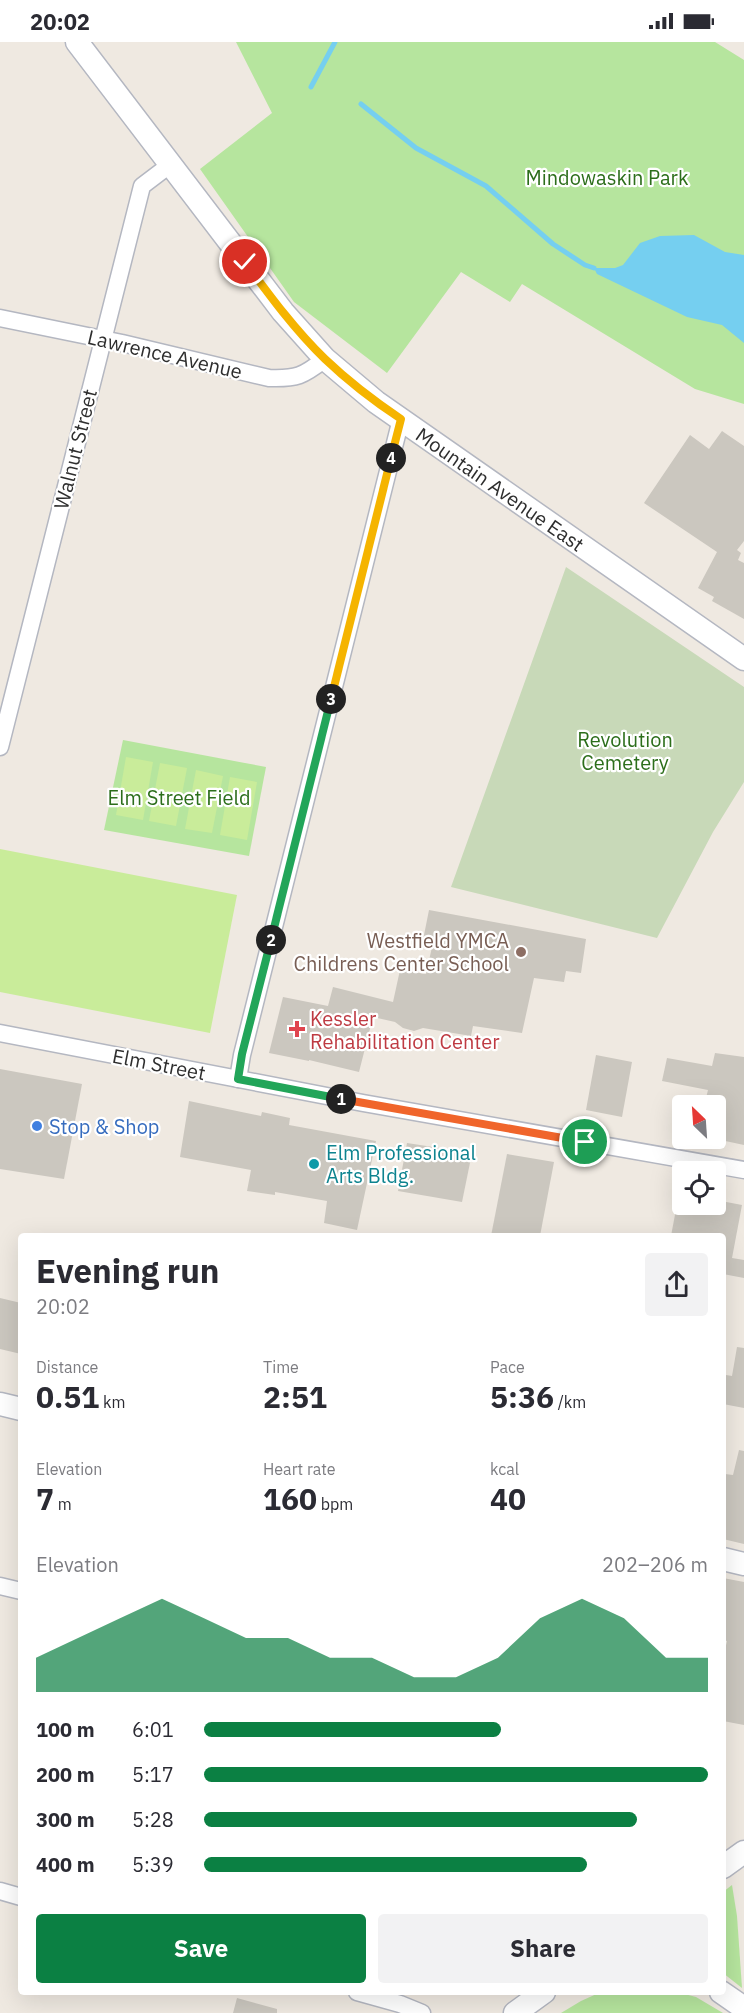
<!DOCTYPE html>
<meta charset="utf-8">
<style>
:root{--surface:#fff;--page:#f2f2f3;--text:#2b2b33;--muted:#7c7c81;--accent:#0b8043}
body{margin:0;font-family:"IBM Plex Sans",sans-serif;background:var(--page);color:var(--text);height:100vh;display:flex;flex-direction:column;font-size:22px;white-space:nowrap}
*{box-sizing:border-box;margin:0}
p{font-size:20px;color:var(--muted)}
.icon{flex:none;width:33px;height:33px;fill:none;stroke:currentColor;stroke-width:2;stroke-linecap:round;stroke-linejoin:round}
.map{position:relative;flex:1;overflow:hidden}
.panel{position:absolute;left:18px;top:1191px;width:708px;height:762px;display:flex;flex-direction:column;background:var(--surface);border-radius:6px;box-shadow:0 6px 24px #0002}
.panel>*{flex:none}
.needle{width:39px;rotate:335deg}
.fabs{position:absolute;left:672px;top:1053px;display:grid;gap:12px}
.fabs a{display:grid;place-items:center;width:54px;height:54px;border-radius:6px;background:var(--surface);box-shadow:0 6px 24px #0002;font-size:30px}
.pin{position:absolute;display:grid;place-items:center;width:51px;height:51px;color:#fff;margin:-26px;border:3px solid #fff;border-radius:50%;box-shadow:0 2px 6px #0007}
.km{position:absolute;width:30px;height:30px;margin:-15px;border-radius:50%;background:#222;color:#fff;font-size:16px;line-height:30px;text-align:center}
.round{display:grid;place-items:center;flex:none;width:63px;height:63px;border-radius:6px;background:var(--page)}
.headline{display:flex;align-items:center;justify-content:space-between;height:102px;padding:0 18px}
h1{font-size:33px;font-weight:700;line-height:45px}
.figures{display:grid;grid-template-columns:repeat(3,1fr);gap:9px;height:102px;padding:6px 18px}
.figures div{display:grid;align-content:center}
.figures b{font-size:30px;font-weight:700}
.figures small{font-size:16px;font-weight:400}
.figures p{font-size:16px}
.chart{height:168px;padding:12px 18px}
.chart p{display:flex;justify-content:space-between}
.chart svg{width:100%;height:108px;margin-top:6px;fill:var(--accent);opacity:.7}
.action{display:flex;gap:12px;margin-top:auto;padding:12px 18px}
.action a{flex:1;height:69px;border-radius:6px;background:var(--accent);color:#fff;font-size:24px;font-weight:700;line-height:69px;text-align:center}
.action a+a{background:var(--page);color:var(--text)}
ul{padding:0 18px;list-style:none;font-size:20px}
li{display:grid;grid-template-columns:96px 72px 1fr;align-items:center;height:45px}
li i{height:15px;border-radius:8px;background:var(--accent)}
.status{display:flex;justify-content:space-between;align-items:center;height:42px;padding:0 30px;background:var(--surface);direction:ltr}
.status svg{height:16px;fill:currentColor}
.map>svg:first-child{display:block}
</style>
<div class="status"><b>20:02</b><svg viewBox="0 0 49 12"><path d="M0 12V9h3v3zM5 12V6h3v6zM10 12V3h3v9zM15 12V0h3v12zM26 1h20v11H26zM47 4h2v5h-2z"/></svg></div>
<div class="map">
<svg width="744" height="1971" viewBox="0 0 744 1971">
<rect width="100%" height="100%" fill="#efe9e1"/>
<g fill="#b6e59e">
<path d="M 236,0 L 715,0 L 744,18 L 744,362 L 695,347 L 522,242 L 510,260 L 461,230 L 387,331 L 294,260 L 200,127 L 272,71 Z"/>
<path d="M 123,698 L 266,725 L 249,814 L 104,788 Z"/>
<path d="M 732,1843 L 737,1874 L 742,1946 L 723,1931 L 723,1850 Z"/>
<path d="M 601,1950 L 677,1950 L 696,1955 L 723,1971 L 561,1971 L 581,1959 Z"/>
</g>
<path fill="#c8d9b8" d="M 566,525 L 744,645 L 744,740 L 713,790 L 657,896 L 451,845 Z"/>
<g fill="#c9ec9a">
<path d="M 126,715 L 153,720 L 143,778 L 116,773 Z"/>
<path d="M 160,721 L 187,726 L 176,784 L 149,779 Z"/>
<path d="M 196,728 L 223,734 L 212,791 L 185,787 Z"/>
<path d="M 230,735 L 257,740 L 247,798 L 220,793 Z"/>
<path d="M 0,807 L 237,853 L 210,991 L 0,950 Z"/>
</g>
<path fill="#75cff0" d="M 694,193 L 725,210 L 744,213 L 744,301 L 722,283 L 687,275 L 597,232 L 594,226 L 615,226 L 623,223 L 640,201 L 660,194 Z"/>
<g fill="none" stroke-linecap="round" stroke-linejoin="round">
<g stroke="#75cff0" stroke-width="5">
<path d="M 311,45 L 335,0"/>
<path d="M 361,62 L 416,106 L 486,144 L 553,202 L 585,223 L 594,226"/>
</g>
</g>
<g fill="#cbc7bf">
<path d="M 722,389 L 744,404 L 744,499 L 737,508 L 741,511 L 738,518 L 744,521 L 744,577 L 712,559 L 714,555 L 698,546 L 717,510 L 644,461 L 690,393 L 709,407 Z"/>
<path d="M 429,868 L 586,897 L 581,931 L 566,929 L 564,940 L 534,936 L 522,991 L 473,984 L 471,994 L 423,986 L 414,989 L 403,986 L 395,980 L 373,975 L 359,1030 L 309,1018 L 309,1019 L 269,1011 L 283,955 L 328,964 L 333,945 L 393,960 L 400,928 L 426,932 L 432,905 L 422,903 Z"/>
<path d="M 715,1011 L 744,1015 L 744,1103 L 716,1097 L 716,1064 L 704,1064 L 708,1048 L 662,1039 L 667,1016 L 712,1024 Z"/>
<path d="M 596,1013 L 632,1020 L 622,1075 L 586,1068 Z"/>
<path d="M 0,1027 L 82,1042 L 64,1137 L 0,1127 Z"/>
<path d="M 189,1059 L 261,1074 L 262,1070 L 290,1076 L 289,1083 L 376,1099 L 357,1188 L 324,1181 L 327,1159 L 275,1150 L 275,1153 L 247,1149 L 251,1128 L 180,1115 Z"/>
<path d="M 407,1101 L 472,1111 L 462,1160 L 398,1149 Z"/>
<path d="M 507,1112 L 554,1120 L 540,1194 L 491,1194 Z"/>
<path d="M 716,1158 L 742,1163 L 732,1216 L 744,1218 L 744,1236 L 723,1232 L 723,1194 L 671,1194 L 677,1162 L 716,1162 Z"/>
<path d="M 0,1256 L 21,1261 L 21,1312 L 0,1307 Z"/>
<path d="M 737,1305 L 744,1306 L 744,1366 L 723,1362 L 723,1347 L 726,1333 L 732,1334 Z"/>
<path d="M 739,1408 L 744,1409 L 744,1502 L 723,1497 L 723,1442 L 725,1432 L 733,1433 Z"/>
<path d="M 723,1536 L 744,1540 L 744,1683 L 723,1679 L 723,1616 L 727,1599 L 723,1598 Z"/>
<path d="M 237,1956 L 277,1967 L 277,1971 L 233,1971 Z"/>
</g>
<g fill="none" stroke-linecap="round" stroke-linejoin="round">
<defs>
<g id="street">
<path d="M 0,276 L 122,301 L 269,336 C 297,337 303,334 325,317"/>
<path d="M 0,705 L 142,144 L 171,122"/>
<path d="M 0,991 L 363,1061 L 744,1128"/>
<path d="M 238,1037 L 242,1013 L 401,377"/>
<path d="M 0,1544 L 21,1549"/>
<path d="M 0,1849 L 21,1855"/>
<path d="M 357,1950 L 400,1962 L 422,1971"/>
</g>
<g id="secondary">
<path id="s1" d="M 77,0 L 283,270 L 325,317 L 376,360 L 744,617"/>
<path d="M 0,1362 L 21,1367"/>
<path d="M 723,1517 L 744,1522"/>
<path d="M 723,1825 L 744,1810"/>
<path d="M 721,1950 L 744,1966"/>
<path d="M 515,1971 L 544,1950"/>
</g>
</defs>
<use href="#street" stroke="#b4b7c1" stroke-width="19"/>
<use href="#secondary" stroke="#b4b7c1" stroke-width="25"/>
<use href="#street" stroke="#fff" stroke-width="16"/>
<use href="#secondary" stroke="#fff" stroke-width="22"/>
</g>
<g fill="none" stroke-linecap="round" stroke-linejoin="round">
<defs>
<path id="split-1" d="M 341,1057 L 585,1100"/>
<path id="split-2" d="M 271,898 L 242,1012 L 238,1037 L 341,1057"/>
<path id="split-3" d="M 271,898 L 331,657"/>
<path id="split-4" d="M 331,657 L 391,416"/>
<path id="split-5" d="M 245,220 C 270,254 295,288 325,317 C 348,339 374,359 401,377 L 391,416"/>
</defs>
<use href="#split-1" stroke="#fff" stroke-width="12"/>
<use href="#split-2" stroke="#fff" stroke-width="12"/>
<use href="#split-3" stroke="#fff" stroke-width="12"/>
<use href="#split-4" stroke="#fff" stroke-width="12"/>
<use href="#split-5" stroke="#fff" stroke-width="12"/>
<use href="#split-1" stroke="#f0652b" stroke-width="8"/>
<use href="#split-2" stroke="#22a559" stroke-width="8"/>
<use href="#split-3" stroke="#22a559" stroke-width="8"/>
<use href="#split-4" stroke="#f5b400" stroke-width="8"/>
<use href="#split-5" stroke="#f5b400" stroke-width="8"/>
</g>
<circle fill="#8d6e63" stroke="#fff" stroke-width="2" cx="521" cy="910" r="6"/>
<path fill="#e0444e" stroke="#fff" stroke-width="2" d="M294 978h6v6h6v6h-6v6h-6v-6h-6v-6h6z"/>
<circle fill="#3f7fe0" stroke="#fff" stroke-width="2" cx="37" cy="1084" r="6"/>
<circle fill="#0f9aa8" stroke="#fff" stroke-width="2" cx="314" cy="1122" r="6"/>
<g text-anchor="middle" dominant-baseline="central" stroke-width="4.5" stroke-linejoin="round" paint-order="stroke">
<g font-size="20" fill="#2c6e1b" stroke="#fff">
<text x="607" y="135">Mindowaskin Park</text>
<text x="625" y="697">Revolution<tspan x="625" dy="23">Cemetery</tspan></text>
<text x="179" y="755">Elm Street Field</text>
</g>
<g font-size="20" fill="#2e2e2e" stroke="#fff">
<text transform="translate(165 312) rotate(13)">Lawrence Avenue</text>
<text transform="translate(75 407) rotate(-76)">Walnut Street</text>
<text stroke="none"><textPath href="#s1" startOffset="621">Mountain Avenue East</textPath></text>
<text transform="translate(159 1022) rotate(11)">Elm Street</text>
</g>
<g font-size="20" fill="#785e54" stroke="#fff" text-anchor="end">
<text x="509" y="898">Westfield YMCA<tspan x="509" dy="23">Childrens Center School</tspan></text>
</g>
<g font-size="20" fill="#be3a42" stroke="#fff" text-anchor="start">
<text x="310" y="976">Kessler<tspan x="310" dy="23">Rehabilitation Center</tspan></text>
</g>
<g font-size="20" fill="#366cbe" stroke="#fff" text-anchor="start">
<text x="49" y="1084">Stop &amp; Shop</text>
</g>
<g font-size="20" fill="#0d838f" stroke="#fff" text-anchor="start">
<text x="326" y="1110">Elm Professional<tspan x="326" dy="23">Arts Bldg.</tspan></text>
</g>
</g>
</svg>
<div class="fabs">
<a><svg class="needle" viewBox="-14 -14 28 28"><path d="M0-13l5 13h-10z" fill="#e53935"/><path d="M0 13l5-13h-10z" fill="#7c7c81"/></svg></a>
<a><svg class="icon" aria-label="locate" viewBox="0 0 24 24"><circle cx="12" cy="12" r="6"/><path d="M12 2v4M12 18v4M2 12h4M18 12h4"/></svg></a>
</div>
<div class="pin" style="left:585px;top:1100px;background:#1e9e55"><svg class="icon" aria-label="arrive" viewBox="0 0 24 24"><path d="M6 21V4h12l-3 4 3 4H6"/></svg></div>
<div class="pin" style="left:245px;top:220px;background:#d93025"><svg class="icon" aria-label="check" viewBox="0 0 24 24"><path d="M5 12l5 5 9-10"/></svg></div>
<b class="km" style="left:341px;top:1057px">1</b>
<b class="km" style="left:271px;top:898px">2</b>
<b class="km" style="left:331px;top:657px">3</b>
<b class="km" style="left:391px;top:416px">4</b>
<section class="panel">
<div class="headline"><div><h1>Evening run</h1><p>20:02</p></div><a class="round"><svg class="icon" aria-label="share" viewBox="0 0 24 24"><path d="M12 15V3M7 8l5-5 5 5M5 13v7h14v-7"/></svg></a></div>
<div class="figures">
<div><p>Distance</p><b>0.51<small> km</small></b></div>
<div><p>Time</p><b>2:51</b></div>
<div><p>Pace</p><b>5:36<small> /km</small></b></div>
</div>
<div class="figures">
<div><p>Elevation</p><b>7<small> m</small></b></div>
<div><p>Heart rate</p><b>160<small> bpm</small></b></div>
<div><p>kcal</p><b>40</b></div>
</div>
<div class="chart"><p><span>Elevation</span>202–206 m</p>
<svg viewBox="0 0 160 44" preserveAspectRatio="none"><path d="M0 44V30L10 22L20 14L30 6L40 14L50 22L60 22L70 30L80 30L90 38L100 38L110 30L120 14L130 6L140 14L150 30L160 30V44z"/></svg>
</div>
<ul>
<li><b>100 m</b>6:01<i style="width:59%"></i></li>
<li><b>200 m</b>5:17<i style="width:100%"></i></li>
<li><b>300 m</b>5:28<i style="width:86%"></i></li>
<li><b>400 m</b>5:39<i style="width:76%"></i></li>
</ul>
<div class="action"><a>Save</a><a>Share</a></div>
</section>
</div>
